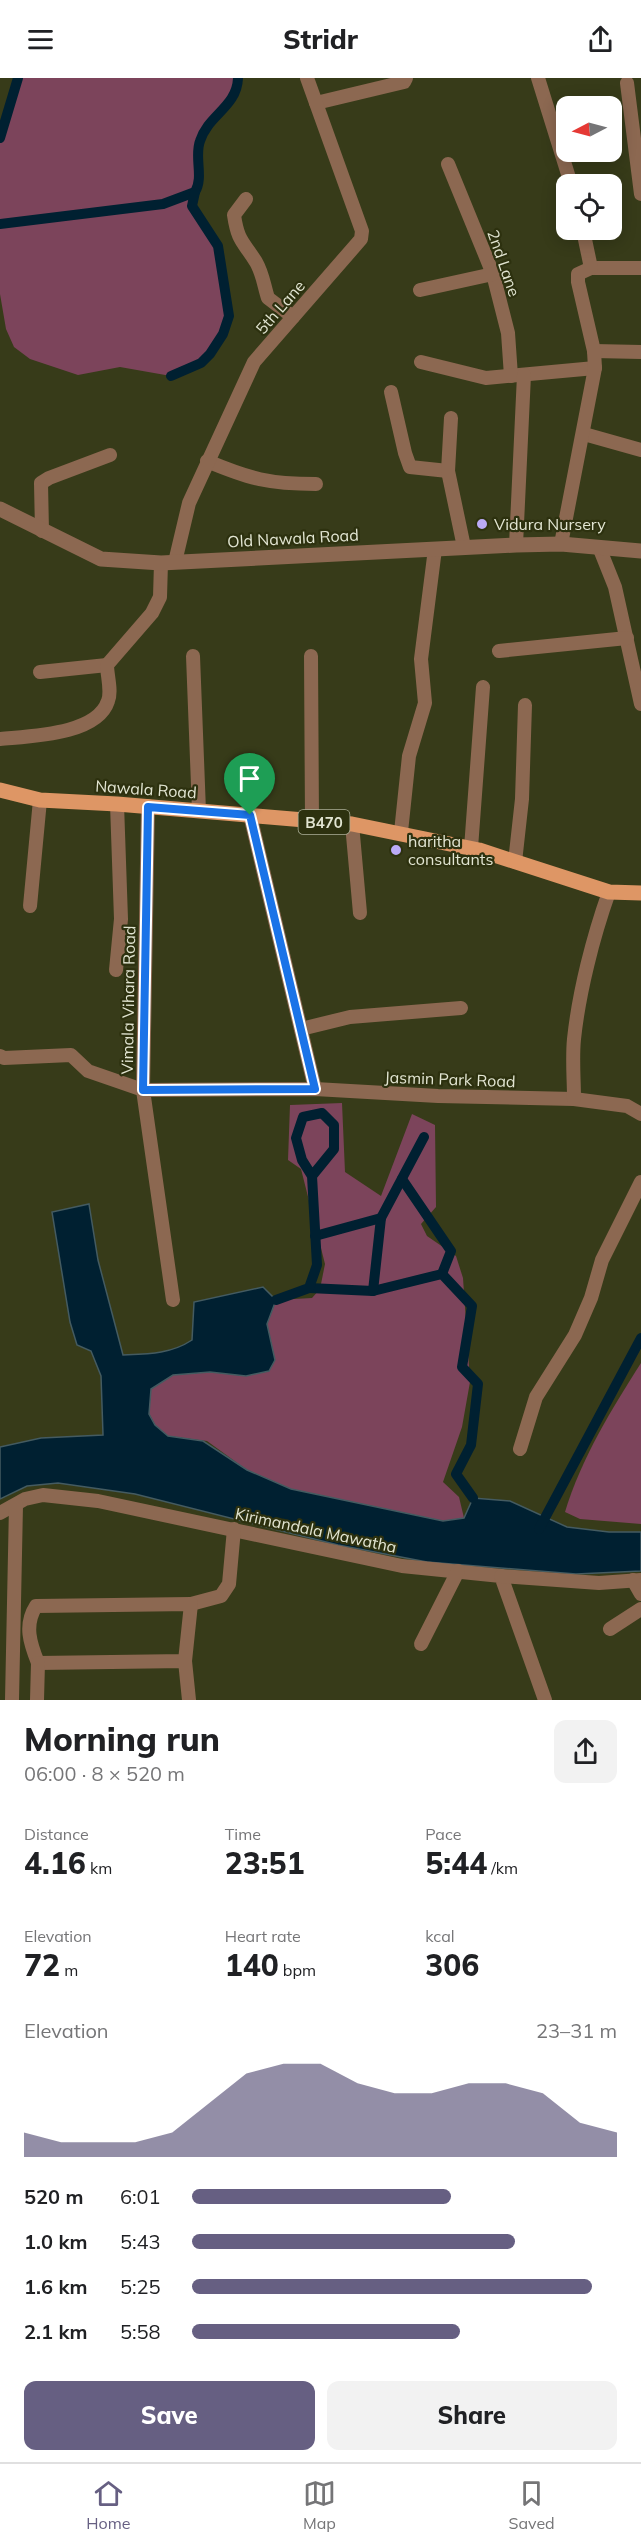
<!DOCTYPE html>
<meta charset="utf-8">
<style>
:root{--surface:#fff;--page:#f2f2f2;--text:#202124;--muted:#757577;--line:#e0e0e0;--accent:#665f82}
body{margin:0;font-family:Mulish,sans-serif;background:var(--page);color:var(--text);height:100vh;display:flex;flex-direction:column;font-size:22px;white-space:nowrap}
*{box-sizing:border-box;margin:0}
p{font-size:20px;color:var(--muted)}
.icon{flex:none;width:33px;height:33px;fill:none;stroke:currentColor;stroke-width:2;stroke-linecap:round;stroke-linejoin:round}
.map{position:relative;height:1622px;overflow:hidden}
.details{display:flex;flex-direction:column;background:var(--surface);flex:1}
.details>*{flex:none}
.needle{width:39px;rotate:264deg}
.buttons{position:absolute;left:556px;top:18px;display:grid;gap:12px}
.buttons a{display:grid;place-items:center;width:66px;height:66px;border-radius:12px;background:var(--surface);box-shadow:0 3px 15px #0003;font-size:30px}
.pin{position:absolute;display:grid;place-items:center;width:51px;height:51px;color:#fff;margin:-62px -26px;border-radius:50% 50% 50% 0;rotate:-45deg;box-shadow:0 0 6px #0007}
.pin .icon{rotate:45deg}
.round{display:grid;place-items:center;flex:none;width:63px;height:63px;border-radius:12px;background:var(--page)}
.overview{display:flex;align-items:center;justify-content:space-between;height:102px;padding:0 24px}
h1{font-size:33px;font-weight:800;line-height:45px}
.stats{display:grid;grid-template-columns:repeat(3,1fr);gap:9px;height:102px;padding:6px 24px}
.stats div{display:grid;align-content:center}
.stats b{font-size:30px;font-weight:800}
.stats small{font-size:16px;font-weight:400}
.stats p{font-size:16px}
.chart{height:168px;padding:12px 24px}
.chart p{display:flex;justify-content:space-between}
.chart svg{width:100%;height:108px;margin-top:6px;fill:var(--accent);opacity:.7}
.button{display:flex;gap:12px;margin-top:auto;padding:12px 24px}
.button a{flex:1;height:69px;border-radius:12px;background:var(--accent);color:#fff;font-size:24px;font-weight:800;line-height:69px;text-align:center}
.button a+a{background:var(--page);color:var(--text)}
ul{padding:0 24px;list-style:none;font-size:20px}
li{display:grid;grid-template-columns:96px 72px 1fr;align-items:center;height:45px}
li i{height:15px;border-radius:8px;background:var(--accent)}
header{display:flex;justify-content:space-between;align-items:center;height:78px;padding:0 24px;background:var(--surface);font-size:27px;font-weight:800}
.tabs{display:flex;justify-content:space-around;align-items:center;height:84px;border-top:2px solid var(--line);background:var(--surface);font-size:16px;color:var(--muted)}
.tabs a{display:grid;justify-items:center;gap:3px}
.tabs .current{color:var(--accent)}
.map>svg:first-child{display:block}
</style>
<header><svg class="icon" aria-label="menu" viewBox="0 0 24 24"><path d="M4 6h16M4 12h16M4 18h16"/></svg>Stridr<svg class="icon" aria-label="share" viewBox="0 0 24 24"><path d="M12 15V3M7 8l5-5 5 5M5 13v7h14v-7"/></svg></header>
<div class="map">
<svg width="641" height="1622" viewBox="0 0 641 1622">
<rect width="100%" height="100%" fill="#373b19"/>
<g fill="#7c445b">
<path d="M 18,0 L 238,0 C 237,26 215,33 204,54 C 195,70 199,84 199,101 C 199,110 194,119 192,128 L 218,168 L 226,209 L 229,238 L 227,245 L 210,276 L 201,285 L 171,298 L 120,289 L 78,297 L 30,281 L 14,269 L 6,251 L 0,216 L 0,60 Z"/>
<path d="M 342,1025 L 345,1094 L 381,1118 L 412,1036 L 435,1047 L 436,1129 L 421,1146 L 427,1158 L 456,1178 L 463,1200 L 470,1304 L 462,1349 L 443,1404 L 459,1419 L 464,1440 L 443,1444 L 291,1411 L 247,1392 L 207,1363 L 168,1358 L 155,1347 L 149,1335 L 151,1311 L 173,1297 L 210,1294 L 246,1298 L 275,1282 L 267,1246 L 276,1222 L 312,1220 L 320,1211 L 325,1186 L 301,1091 L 288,1082 L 290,1027 Z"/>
<path d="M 641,1285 L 641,1446 L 580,1441 L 565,1434 C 581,1381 611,1332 641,1285 Z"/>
</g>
<path fill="#002031" stroke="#445b61" stroke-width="1.5" d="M 89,1126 L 98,1182 L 123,1277 C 148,1276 171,1276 192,1262 L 194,1224 L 263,1209 L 276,1222 L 267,1246 L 275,1282 L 269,1293 L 246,1298 L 210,1294 L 173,1297 L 151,1311 L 149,1336 L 155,1347 L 168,1358 L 203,1363 L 247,1392 L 291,1411 L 443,1443 L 464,1440 L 473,1420 L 510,1423 L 567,1449 L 609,1454 L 641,1454 L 641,1493 L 576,1496 L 427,1484 L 338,1467 L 135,1416 L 58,1405 L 27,1408 L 0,1421 L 0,1369 L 41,1360 L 103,1357 L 101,1298 L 91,1273 L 77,1267 L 70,1244 L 52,1134 Z"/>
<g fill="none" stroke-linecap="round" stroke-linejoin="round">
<g stroke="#002031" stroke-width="10">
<path d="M 0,60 L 18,0"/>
<path d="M 0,146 L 163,126 L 195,114 C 204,99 194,79 200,63 C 208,37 237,29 238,0"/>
<path d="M 171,298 L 201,285 L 210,276 L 223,256 L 229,238 L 218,168 L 192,128 L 195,114"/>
<path d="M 402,1101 L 451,1173 L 442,1196"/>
<path d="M 315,1158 L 381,1140"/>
<path d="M 309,1210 L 373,1213 L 442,1196 L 472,1228 L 462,1289 L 478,1306 L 471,1367 L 456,1396 L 473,1420"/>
<path d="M 373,1213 L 381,1140 L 424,1059"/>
<path d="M 276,1222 L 309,1210 L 317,1187 L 312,1098 L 302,1082 L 296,1060 L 303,1039 L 322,1035 L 334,1047 L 334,1071 L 312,1098"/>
<path d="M 539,1451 L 641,1260"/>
</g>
<g stroke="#8c6851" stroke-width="14">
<path d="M 538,0 L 571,106"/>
<path d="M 627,5 L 641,116"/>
<path d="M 316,25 L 404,4 L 406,0"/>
<path d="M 448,86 L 493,196 L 508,255 L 511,298"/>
<path d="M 246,121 L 234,137 C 238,164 243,163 256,184 C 263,196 264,208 268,220 L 293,239"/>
<path d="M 591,190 L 641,190"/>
<path d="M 420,212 L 493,196"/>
<path d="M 594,273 L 641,274"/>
<path d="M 421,284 L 486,300 L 595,290"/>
<path d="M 391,314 L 405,375 L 410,389 L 448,393"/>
<path d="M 451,340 L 448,393 L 464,469"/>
<path d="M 584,356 L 641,372"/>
<path d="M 207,383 C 250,401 269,406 316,406"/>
<path d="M 42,453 L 41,405 L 49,400 L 110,377"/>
<path d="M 561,466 L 595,290 L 594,273 L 578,204 L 578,196 L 591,190 L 583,152"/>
<path d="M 516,467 L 524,297"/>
<path d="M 599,469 L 615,509 L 641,626"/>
<path d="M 175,484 L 189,425 L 254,284 L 361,161 L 362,153 L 307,0"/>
<path d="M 499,573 L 627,560"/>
<path d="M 193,578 L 199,733"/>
<path d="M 311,578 L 312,743"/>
<path d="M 40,594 L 107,587"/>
<path d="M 0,661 C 30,658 97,657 108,623 C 112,613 107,597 107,587 L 152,535 L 160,519 L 161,485"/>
<path d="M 148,728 L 143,1012 L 173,1222"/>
<path d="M 250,737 L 315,1011"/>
<path d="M 352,746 L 360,835"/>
<path d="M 401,754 L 409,678 L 425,625 L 421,581 L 435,471"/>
<path d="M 471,770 L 483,609"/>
<path d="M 515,784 L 522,721 L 525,627"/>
<path d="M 30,828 L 40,722"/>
<path d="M 116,892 L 121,841 L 117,726"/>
<path d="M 301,951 L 350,939 L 461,930"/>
<path d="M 0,978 L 4,980 L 71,977 L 88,993 L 143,1012 L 315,1011 L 438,1018 L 574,1021 L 627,1028 L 641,1036"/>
<path d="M 574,1021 C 574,1001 572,981 574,961 C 579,914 593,859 609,814"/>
<path d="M 520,1371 L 536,1319 L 575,1257 L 591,1220 L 602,1182 L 641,1104"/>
<path d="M 0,1435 L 25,1421 L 43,1417 L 98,1423 L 402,1488 L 501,1498 L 545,1622"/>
<path d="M 501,1498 L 599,1505 L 641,1502"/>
<path d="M 633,1502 L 641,1516"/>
<path d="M 191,1526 L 221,1518 L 229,1506 L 234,1451"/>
<path d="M 610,1551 L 641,1531"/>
<path d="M 421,1566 L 458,1493"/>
<path d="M 185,1583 L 38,1585 C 30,1565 24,1547 36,1528 L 191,1526 L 185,1583 L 189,1622"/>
<path d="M 12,1622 L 16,1427"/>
<path d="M 37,1622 L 38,1585"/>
</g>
<path stroke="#8c6851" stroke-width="15" d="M 0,431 L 101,481 L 161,485 L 516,467 L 561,466 L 641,473"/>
<path stroke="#de9665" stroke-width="15" d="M 0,712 L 40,722 L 117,726 L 352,746 L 479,772 L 609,814 L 641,815"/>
</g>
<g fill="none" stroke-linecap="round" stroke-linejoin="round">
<defs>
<path id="route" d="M 148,729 L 250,737 L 315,1011 L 143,1012 Z"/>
</defs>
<use href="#route" stroke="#fff" stroke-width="12"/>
<use href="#route" stroke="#1a73e8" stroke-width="8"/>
</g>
<g fill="#bbaaf6" stroke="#2d310f" stroke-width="2">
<circle cx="482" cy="446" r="6"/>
<circle cx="396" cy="772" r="6"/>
</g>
<g text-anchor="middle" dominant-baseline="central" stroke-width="4.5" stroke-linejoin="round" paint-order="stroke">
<rect fill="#2d310f" stroke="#acaf98" stroke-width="1.5" x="298.5" y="732" width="51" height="24" rx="4.5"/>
<g font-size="15" font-weight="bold" fill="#e2e5d2">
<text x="324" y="744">B470</text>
</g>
<g font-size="16" fill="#e2e5d2" stroke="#2d310f">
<text transform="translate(504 185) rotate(71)">2nd Lane</text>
<text transform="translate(280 229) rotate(-49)">5th Lane</text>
<text transform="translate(293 460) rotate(-3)">Old Nawala Road</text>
<text transform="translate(146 711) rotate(4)">Nawala Road</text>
<text transform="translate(128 922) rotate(-89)">Vimala Vihara Road</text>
<text transform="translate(450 1001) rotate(2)">Jasmin Park Road</text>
<text transform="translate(316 1452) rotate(12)">Kirimandala Mawatha</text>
</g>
<g font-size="16" fill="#e2e5d2" stroke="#2d310f" text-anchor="start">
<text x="494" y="446">Vidura Nursery</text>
<text x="408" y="763">haritha<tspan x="408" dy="18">consultants</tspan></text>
</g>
</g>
</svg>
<div class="buttons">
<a><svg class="needle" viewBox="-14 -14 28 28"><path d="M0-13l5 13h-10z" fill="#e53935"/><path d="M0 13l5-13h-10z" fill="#757577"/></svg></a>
<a><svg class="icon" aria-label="locate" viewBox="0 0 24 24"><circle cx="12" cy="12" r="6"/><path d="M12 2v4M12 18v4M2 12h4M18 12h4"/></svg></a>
</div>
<div class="pin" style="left:250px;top:737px;background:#1e9e55"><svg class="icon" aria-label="arrive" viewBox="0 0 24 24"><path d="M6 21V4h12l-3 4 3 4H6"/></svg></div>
</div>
<section class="details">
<div class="overview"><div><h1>Morning run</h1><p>06:00 · 8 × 520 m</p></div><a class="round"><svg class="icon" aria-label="share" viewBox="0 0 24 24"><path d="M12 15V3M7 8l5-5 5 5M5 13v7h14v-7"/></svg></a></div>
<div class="stats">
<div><p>Distance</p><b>4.16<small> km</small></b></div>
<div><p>Time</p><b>23:51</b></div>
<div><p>Pace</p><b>5:44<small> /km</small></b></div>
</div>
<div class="stats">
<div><p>Elevation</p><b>72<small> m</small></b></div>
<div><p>Heart rate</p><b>140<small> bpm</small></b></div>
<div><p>kcal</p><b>306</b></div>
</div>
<div class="chart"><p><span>Elevation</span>23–31 m</p>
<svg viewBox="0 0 160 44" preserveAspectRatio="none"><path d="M0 44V34L10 38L20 38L30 38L40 34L50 22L60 10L70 6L80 6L90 14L100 18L110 18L120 14L130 14L140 18L150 30L160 34V44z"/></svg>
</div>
<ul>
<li><b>520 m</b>6:01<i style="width:61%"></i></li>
<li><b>1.0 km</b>5:43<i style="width:76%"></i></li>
<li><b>1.6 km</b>5:25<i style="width:94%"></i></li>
<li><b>2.1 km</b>5:58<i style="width:63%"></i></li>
</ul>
<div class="button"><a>Save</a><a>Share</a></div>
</section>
<nav class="tabs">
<a class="current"><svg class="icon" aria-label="home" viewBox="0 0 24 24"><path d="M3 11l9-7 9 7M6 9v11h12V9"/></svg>Home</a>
<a><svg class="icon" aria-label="map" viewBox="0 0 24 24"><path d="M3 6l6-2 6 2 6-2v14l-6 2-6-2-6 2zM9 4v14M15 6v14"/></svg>Map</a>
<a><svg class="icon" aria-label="saved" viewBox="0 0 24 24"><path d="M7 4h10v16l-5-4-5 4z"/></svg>Saved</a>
</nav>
